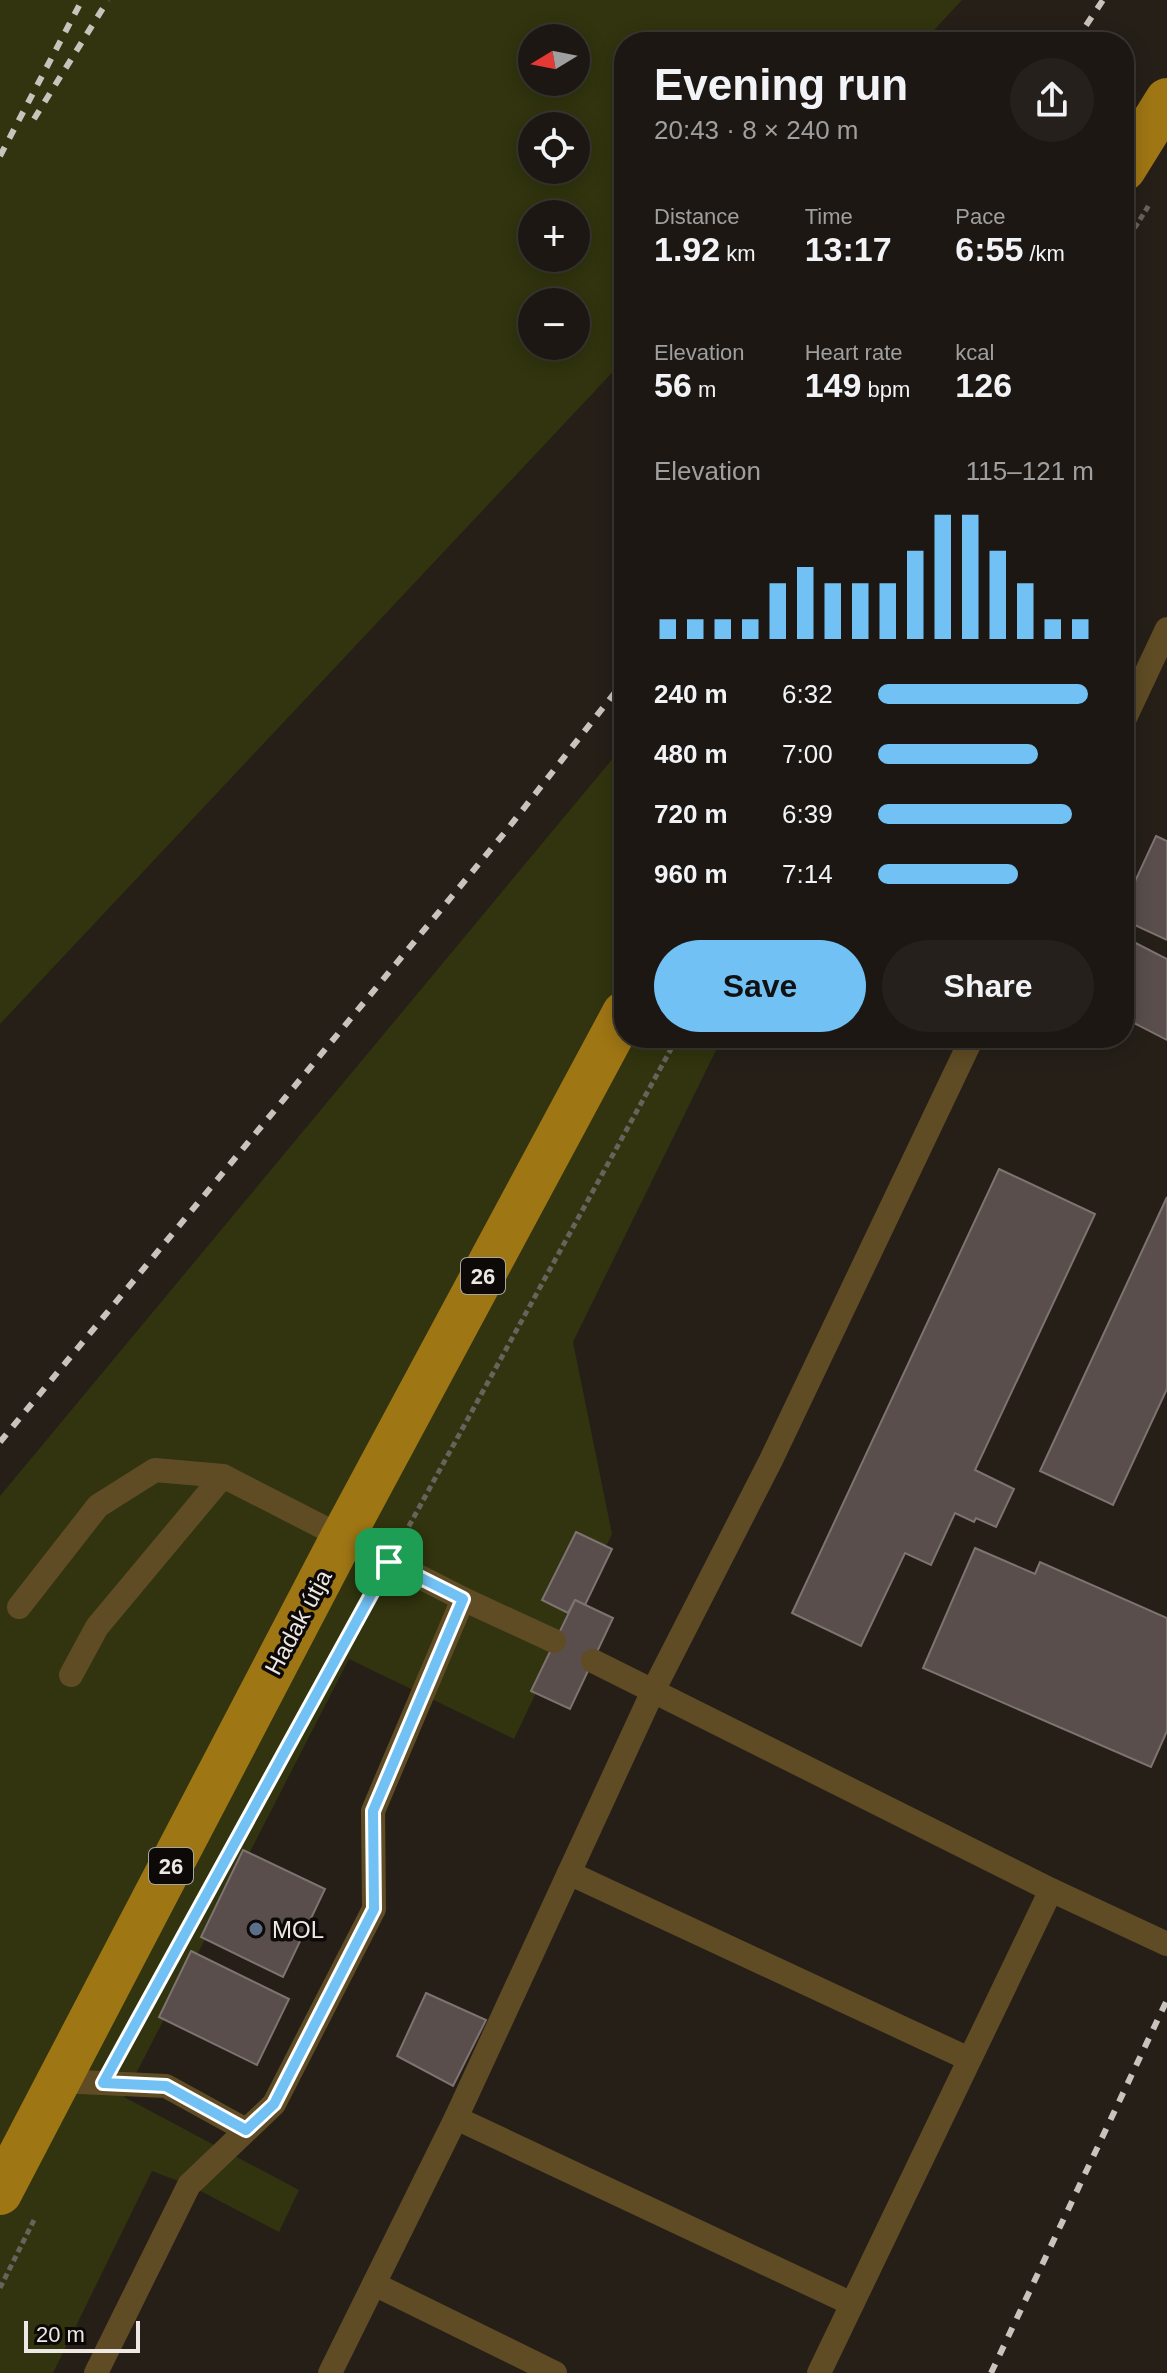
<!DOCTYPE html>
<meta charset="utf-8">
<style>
:root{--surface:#1c1712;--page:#25201b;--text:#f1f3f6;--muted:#a09f9f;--line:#3a3632;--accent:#72c1f5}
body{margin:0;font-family:Helvetica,sans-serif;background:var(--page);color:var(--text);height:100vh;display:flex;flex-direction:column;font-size:30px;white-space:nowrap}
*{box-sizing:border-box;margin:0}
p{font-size:26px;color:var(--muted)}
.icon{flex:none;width:44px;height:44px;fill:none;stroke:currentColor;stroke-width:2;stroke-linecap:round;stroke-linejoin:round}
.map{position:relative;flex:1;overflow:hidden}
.details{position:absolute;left:614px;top:32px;width:520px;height:1016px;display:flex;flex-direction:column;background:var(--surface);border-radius:32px;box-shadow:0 4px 20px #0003,0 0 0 2px var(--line)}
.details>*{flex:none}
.needle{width:52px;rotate:260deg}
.tools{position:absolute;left:518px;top:24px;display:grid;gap:16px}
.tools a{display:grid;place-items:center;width:72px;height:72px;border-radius:50%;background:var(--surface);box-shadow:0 4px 20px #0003,0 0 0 2px var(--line);font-size:40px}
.scale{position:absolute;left:24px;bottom:20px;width:116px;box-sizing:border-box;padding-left:8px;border:4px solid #ede8e3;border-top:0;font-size:22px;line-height:28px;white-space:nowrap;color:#ede8e3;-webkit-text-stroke:6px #0c0907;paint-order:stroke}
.pin{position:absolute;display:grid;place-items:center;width:68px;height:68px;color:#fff;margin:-34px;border-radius:16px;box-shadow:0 4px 12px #0006}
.round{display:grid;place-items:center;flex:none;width:84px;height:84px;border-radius:42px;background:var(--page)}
.overview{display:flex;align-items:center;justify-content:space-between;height:136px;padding:0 40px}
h1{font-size:44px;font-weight:800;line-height:60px}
.stats{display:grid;grid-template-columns:repeat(3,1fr);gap:12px;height:136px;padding:8px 40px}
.stats div{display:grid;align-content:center}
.stats b{font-size:34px;font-weight:800}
.stats small{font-size:22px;font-weight:400}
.stats p{font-size:22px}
.chart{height:224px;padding:16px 40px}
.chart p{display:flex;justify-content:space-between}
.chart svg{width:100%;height:144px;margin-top:8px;stroke:var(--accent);stroke-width:6}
.action{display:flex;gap:16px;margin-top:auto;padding:16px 40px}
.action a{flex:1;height:92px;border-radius:48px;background:var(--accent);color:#111;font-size:32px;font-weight:800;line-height:92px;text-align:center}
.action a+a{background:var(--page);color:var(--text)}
ul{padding:0 40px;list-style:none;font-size:26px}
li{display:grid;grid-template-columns:128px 96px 1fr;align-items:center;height:60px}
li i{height:20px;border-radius:10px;background:var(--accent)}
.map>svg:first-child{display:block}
</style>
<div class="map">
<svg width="1167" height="2373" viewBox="0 0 1167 2373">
<rect width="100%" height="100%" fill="#251f18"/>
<g fill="#31340e" fill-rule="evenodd">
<path d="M 0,0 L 962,0 L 923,42 L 624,42 L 624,360 L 0,1024 ZM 532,38 L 576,38 L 576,82 L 532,82 ZM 532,126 L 576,126 L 576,170 L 532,170 ZM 532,214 L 576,214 L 576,258 L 532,258 ZM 532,302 L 576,302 L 576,346 L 532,346 Z"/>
<path d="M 624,745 L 624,1038 L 722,1038 L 573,1342 L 612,1534 L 514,1739 L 349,1659 L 124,2097 L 299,2190 L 279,2232 L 189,2185 L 152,2171 L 53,2373 L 0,2373 L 0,1496 Z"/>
</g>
<g fill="#594e4b" stroke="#7f7371" stroke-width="2">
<path d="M 1156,836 L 1167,841 L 1167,940 L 1124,920 L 1124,905 Z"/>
<path d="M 1124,937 L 1167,959 L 1167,1040 L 1124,1018 Z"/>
<path d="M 999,1169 L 1095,1214 L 975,1470 L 1014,1489 L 996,1527 L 976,1518 L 974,1522 L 955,1513 L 931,1565 L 905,1553 L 861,1646 L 792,1613 Z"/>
<path d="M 1167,1197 L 1167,1389 L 1113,1505 L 1040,1471 Z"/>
<path d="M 576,1532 L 612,1549 L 585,1605 L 575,1600 L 568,1613 L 542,1600 Z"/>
<path d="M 975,1548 L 1035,1574 L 1040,1562 L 1167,1618 L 1167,1731 L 1151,1767 L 923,1668 Z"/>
<path d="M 575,1600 L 613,1618 L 570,1709 L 531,1691 Z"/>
<path d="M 243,1850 L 325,1889 L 283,1977 L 201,1937 Z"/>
<path d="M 191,1951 L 289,1999 L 257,2065 L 159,2017 Z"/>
<path d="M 426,1993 L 486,2020 L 453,2086 L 397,2056 Z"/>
</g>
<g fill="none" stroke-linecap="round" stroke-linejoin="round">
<g stroke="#68625c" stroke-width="5" stroke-dasharray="6 4" stroke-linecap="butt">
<path d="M 1124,245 L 1149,205"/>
<path d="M 404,1535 L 677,1038"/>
<path d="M 226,1857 L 374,1589"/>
<path d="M 0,2288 L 34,2220"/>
</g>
<g stroke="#5f4c25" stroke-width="24">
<path d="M 1124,720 L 1167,629"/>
<path d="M 19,1607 L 98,1506 L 155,1470 L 223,1476 L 463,1599 L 554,1641"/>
<path d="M 593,1661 L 1051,1890 L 1167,1944"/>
<path d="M 71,1675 L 97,1627 L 223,1476"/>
<path d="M 569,1873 L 969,2059"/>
<path d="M 59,2081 L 166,2086 L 246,2130"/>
<path d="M 456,2118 L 852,2304"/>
<path d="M 374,2284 L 555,2373"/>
<path d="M 96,2373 L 189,2185 L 274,2104 L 374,1909 L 373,1811 L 463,1599"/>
<path d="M 330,2373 L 456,2118 L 653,1691 L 771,1460 L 972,1038"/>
<path d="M 819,2373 L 1051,1890"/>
</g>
<g stroke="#9f7614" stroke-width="44">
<path d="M 1124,169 L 1167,100"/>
<path d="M 0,2193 L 342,1538 L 624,1013"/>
</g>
<g stroke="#c9c3be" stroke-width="6" stroke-dasharray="10 10" stroke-linecap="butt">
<path d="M 1075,42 L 1103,0"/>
<path d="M 34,119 L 108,0"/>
<path d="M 0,156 L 82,0"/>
<path d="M 0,1442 L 506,831 L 624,681"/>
<path d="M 991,2373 L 1167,2000"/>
</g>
</g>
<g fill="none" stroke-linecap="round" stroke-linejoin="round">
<defs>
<path id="route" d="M 389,1562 L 463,1599 L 373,1811 L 374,1909 L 274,2104 L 246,2130 L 166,2086 L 103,2083 Z"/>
</defs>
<use href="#route" stroke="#fff" stroke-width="16"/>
<use href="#route" stroke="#72c1f5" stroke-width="10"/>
</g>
<circle fill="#5c6f8a" stroke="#0c0907" stroke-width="3" cx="256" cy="1929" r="8"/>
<g text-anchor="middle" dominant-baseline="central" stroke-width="7" stroke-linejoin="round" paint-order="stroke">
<g fill="#0c0907" stroke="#aaa5a1" stroke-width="2">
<rect x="461" y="1258" width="44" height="36" rx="6"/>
<rect x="149" y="1848" width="44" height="36" rx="6"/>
</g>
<g font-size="22" font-weight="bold" fill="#ede8e3">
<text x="483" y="1276">26</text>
<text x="171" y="1866">26</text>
</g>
<g font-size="24" fill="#ede8e3" stroke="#0c0907">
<text transform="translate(298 1622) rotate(-62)">Hadak útja</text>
</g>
<g font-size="24" fill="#ede8e3" stroke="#0c0907" text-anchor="start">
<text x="272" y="1929">MOL</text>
</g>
</g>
</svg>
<div class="tools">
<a><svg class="needle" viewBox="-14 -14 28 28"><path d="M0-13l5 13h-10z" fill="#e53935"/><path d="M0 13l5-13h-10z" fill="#a09f9f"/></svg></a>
<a><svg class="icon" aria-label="locate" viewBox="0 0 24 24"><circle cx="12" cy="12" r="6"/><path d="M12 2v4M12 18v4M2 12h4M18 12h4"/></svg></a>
<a>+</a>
<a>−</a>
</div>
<div class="scale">20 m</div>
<div class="pin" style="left:389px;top:1562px;background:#1e9e55"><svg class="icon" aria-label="arrive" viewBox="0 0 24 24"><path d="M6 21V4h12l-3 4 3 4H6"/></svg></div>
<section class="details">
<div class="overview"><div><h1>Evening run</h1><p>20:43 · 8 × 240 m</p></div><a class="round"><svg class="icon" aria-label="share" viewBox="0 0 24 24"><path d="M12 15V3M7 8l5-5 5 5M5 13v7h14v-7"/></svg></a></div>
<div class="stats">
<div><p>Distance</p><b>1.92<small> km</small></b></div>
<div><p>Time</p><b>13:17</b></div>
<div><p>Pace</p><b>6:55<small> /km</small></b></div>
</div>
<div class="stats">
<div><p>Elevation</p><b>56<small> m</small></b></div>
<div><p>Heart rate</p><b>149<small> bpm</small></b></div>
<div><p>kcal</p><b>126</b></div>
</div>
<div class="chart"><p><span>Elevation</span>115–121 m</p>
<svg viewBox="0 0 160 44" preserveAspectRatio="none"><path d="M5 44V38M15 44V38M25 44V38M35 44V38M45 44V27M55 44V22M65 44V27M75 44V27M85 44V27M95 44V17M105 44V6M115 44V6M125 44V17M135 44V27M145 44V38M155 44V38"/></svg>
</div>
<ul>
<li><b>240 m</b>6:32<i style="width:97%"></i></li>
<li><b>480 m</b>7:00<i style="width:74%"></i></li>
<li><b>720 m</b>6:39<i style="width:90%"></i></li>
<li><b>960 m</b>7:14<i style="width:65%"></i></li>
</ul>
<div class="action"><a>Save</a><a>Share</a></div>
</section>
</div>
